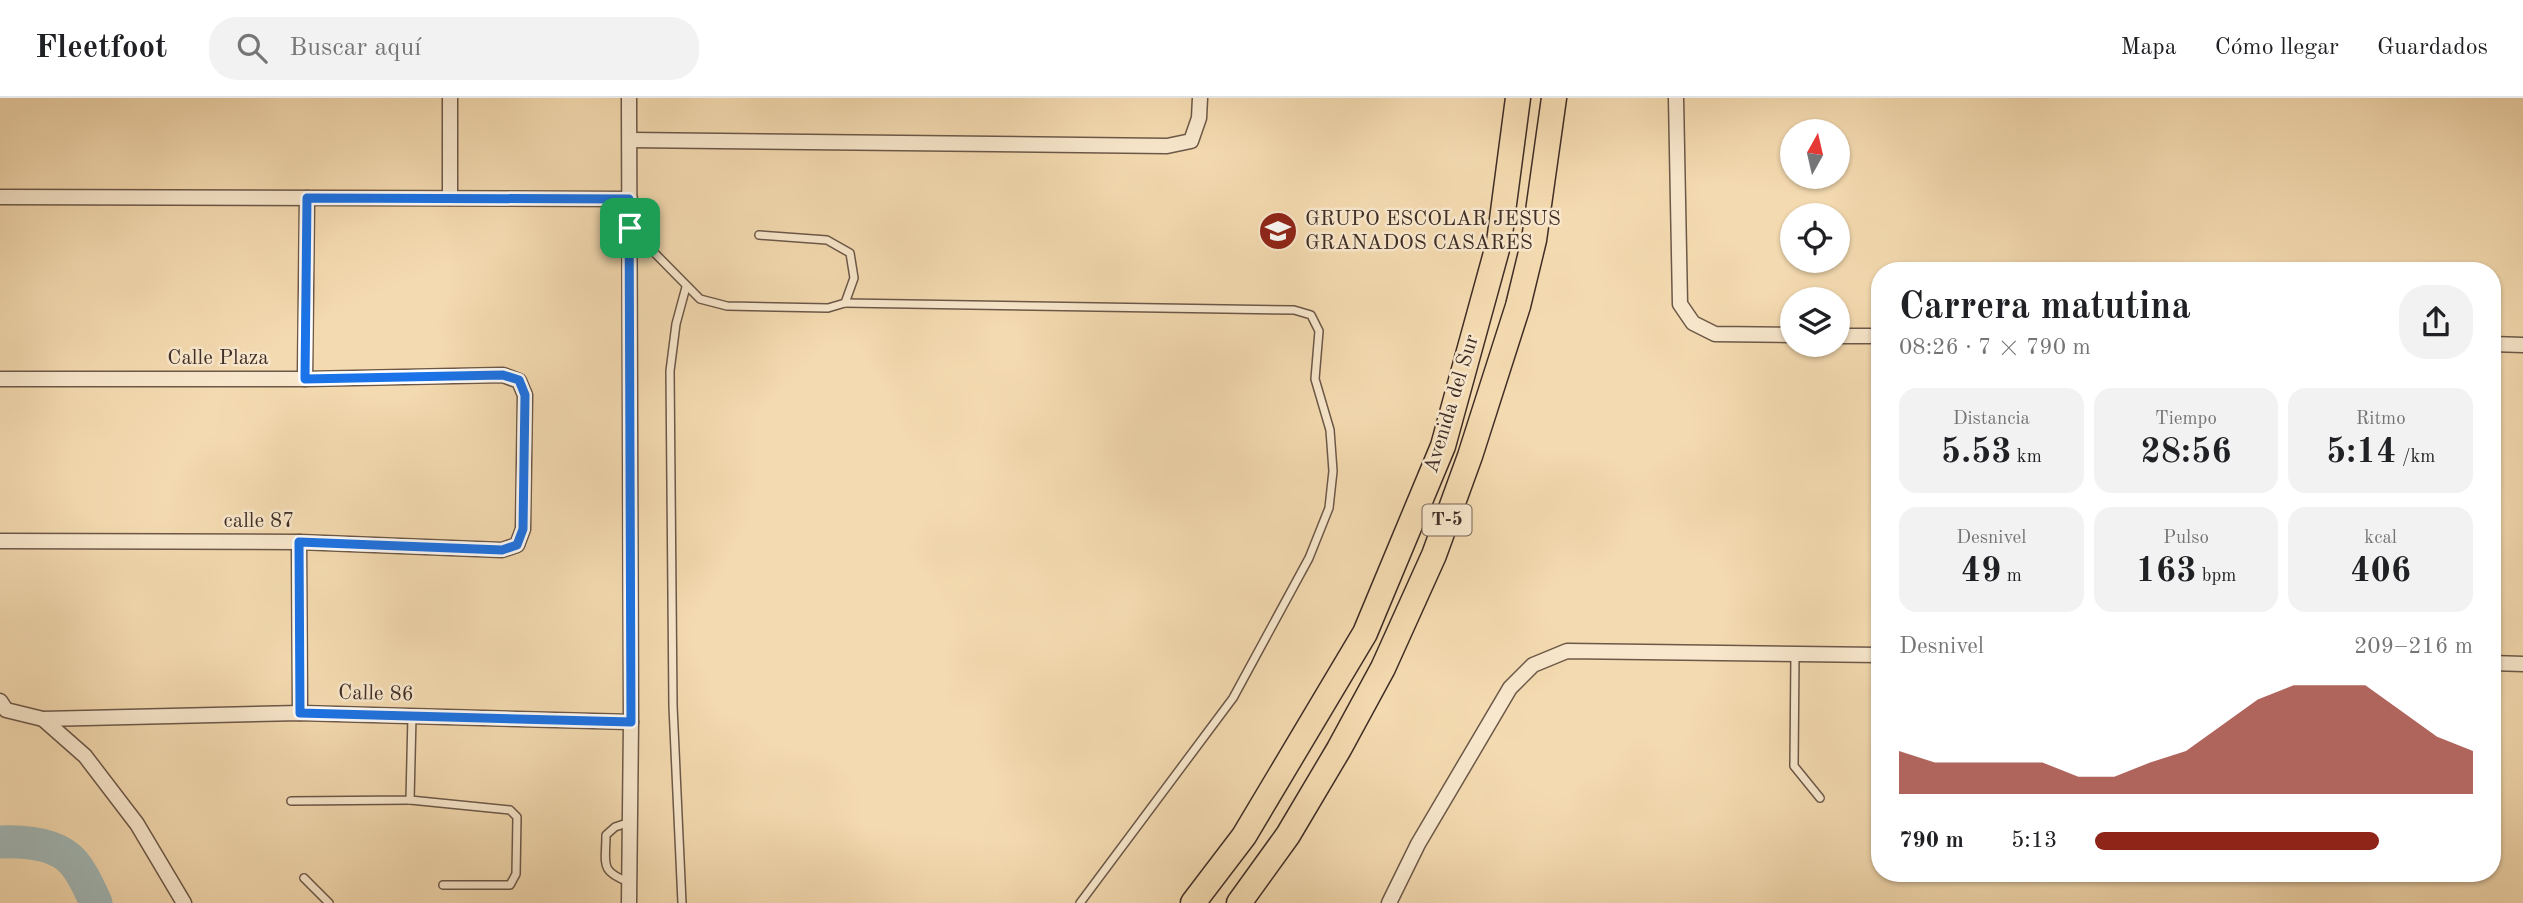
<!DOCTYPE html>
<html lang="es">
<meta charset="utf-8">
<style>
:root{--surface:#fff;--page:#f2f2f2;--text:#202124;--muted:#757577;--line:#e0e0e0;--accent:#8f2418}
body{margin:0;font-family:"Old Standard TT",serif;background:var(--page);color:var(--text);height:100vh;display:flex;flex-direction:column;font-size:26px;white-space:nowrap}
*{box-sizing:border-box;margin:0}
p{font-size:23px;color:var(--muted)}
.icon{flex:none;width:38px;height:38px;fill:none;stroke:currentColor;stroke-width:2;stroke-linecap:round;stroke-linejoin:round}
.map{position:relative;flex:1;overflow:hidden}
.drawer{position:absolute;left:1871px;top:164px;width:630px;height:620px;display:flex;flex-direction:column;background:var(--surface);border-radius:28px;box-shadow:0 2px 5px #0004}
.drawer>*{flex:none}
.needle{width:46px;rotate:8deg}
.controls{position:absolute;left:1780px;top:21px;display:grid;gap:14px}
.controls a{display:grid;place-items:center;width:70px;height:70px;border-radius:50%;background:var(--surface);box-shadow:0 2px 5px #0004;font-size:35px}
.pin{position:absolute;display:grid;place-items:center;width:60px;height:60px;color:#fff;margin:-30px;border-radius:14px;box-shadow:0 4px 10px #0006}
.round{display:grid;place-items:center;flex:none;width:74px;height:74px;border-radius:28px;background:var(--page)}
.summary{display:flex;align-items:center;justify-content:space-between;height:119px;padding:0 28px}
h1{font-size:38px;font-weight:800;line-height:52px}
.figures{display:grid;grid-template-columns:repeat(3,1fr);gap:10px;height:119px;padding:7px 28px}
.figures div{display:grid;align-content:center;border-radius:18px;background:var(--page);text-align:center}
.figures b{font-size:35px;font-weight:800}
.figures small{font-size:19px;font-weight:400}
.figures p{font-size:19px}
.chart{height:196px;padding:14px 28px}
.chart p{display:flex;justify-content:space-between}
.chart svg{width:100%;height:126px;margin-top:7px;fill:var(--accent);opacity:.7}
ul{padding:0 28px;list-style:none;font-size:23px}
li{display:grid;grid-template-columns:112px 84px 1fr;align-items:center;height:52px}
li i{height:18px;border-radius:9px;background:var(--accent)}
header{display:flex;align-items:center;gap:42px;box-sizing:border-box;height:98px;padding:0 35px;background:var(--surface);border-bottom:2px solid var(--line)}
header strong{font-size:33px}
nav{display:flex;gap:38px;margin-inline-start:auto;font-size:24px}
.search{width:490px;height:63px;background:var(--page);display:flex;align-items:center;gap:18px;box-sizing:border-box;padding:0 24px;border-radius:28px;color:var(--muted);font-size:26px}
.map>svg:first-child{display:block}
</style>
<header>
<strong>Fleetfoot</strong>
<div class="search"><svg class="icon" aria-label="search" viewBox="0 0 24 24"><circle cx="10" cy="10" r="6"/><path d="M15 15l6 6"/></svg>Buscar aquí</div>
<nav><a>Mapa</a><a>Cómo llegar</a><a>Guardados</a></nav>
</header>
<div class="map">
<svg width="2523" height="805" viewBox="0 0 2523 805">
<rect width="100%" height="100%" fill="#f4dab0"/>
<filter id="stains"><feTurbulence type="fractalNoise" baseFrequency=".00286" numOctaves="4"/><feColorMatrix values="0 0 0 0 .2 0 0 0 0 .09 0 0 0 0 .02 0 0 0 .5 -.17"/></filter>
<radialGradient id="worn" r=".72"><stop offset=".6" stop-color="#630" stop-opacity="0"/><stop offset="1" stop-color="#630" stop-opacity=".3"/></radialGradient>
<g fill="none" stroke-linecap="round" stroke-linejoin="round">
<path stroke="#a1b8b7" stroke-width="33" d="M 0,744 C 25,743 57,745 74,765 C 84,777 90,792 96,805"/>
<defs>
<g id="service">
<path d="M 630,130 L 700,201 L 727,208 L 828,210 L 845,205 L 854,180 L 850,155 L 827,142 L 759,137"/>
<path d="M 845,205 L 1294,212 L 1311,217 L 1319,233 L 1315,281 L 1330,332 L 1333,373 L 1329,410 L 1309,460 L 1233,600 L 1080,805"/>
<path d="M 1795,556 L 1794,668 L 1820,700"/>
<path d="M 410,702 L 510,712 L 517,719 L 516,776 L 510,787 L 443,787"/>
<path d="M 291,703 L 410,702 L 412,618"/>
<path d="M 304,780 L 329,805"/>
<path d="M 629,784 C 599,773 606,766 606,737 L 615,729 L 630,724"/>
<path d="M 682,805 L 673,608 L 670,273 L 676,226 L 686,189"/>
</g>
<g id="minor">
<path d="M 450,0 L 450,100"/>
<path d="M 629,0 L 631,624 L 629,805"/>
<path d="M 1676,0 L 1680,206 L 1693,225 L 1715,236 L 1792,237"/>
<path d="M 630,42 L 1167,48 L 1191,43 L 1199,20 L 1200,0"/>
<path d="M 0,99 L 630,101"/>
<path d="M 1838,238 L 1880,238"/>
<path d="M 2492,246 L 2523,247"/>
<path d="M 0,281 L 305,281 L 503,277 L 519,283 L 525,297 L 523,431 L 517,447 L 502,452 L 299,444 L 0,443"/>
<path d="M 305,281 L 307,100"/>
<path d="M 299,444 L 300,615"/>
<path d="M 2492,565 L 2523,566"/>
<path d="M 0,603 L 6,612 L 43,621 L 300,615 L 631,624"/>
<path d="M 43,621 L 85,658 L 137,726 L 184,805"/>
<path d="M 1389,805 L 1418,746 L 1510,590 L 1533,567 L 1567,553 L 1880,557"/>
</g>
<g id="trunk">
<path d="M 1193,805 L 1244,738 L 1365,535 L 1443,348 L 1499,144 L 1518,0"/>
<path d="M 1239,805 L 1288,737 L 1339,651 L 1383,570 L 1434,457 L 1470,358 L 1518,208 L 1534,142 L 1554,0"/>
</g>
</defs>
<use href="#service" stroke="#6c5848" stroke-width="10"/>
<use href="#minor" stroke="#6c5848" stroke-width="17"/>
<use href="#trunk" stroke="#3f2d26" stroke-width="27"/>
<use href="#service" stroke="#f8e7cc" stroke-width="7"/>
<use href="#minor" stroke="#f8e7cc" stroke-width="14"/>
<use href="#trunk" stroke="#f4dab0" stroke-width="24"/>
</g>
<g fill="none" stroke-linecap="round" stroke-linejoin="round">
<defs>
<path id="route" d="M 307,100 L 629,101 L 631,624 L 300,615 L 299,444 L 502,452 L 517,447 L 523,431 L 525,297 L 519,282 L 503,277 L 305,281 Z"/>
</defs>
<use href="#route" stroke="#fff" stroke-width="14"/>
<use href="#route" stroke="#1a73e8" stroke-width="9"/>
</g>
<defs>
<symbol id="school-disc" viewBox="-11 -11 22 22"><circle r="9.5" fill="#8f2418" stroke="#f8e7cc"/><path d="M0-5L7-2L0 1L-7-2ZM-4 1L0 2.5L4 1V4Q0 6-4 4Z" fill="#fff"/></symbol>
</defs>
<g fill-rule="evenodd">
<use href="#school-disc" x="1256" y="111" width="44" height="44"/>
</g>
<g text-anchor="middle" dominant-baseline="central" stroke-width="5" stroke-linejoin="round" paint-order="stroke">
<rect fill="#f8e7cc" stroke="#766558" stroke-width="2" x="1422.5" y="406.5" width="49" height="31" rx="5"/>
<g font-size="19" font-weight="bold" fill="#3f2d26">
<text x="1447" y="422">T-5</text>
</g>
<g font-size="21" fill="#3f2d26" stroke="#f8e7cc" text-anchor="start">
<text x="1305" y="121">GRUPO ESCOLAR JESUS<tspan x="1305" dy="24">GRANADOS CASARES</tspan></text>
</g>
<g font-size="21" fill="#3f2d26" stroke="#f8e7cc">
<text x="218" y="260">Calle Plaza</text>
<text transform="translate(1452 306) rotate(-73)">Avenida del Sur</text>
<text x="259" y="423">calle 87</text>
<text transform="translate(376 596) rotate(1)">Calle 86</text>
</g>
</g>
<rect width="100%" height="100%" filter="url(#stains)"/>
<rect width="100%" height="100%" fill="url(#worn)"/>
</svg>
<div class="controls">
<a><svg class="needle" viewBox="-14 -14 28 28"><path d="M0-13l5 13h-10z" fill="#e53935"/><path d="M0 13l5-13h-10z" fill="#757577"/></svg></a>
<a><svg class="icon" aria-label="locate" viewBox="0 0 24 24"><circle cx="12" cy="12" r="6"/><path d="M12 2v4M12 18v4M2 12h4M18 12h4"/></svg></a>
<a><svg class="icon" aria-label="layers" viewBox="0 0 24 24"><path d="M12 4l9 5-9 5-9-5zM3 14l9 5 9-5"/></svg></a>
</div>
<div class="pin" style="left:630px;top:130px;background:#1e9e55"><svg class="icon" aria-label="arrive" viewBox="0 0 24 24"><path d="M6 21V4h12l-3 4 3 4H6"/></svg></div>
<section class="drawer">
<div class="summary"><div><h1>Carrera matutina</h1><p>08:26 · 7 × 790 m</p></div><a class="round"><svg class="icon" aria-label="share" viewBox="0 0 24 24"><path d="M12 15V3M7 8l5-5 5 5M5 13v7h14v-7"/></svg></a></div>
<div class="figures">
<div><p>Distancia</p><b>5.53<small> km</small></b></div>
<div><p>Tiempo</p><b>28:56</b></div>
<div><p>Ritmo</p><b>5:14<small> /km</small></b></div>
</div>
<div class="figures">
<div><p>Desnivel</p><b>49<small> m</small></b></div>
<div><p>Pulso</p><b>163<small> bpm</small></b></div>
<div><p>kcal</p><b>406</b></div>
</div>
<div class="chart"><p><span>Desnivel</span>209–216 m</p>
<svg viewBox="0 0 160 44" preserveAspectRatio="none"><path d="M0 44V29L10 33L20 33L30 33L40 33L50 38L60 38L70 33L80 29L90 20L100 11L110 6L120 6L130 6L140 15L150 24L160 29V44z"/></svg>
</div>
<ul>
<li><b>790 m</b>5:13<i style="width:75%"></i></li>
</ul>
</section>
</div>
